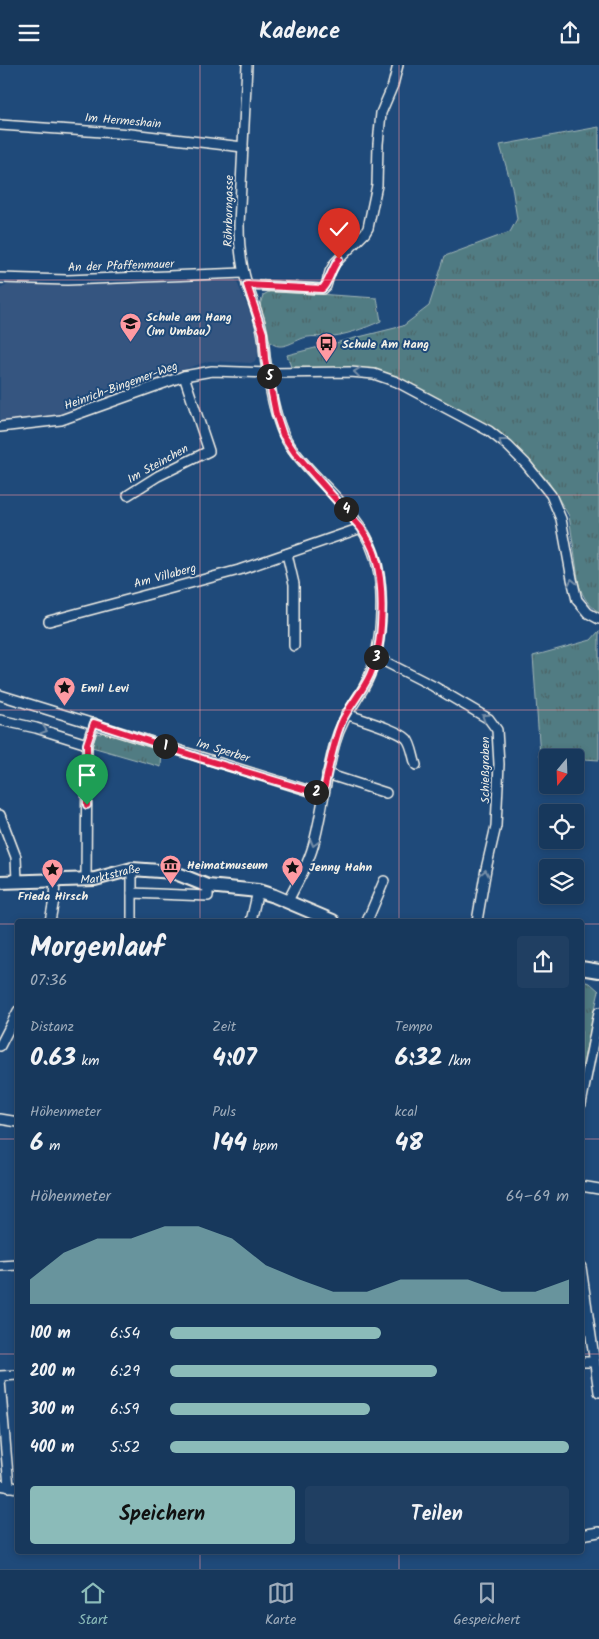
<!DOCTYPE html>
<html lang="de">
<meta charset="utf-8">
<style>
:root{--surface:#17385c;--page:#203f62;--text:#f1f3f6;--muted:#9eacbb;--line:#365272;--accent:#8bbbb9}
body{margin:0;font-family:Kalam,sans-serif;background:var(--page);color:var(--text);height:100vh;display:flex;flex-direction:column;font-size:19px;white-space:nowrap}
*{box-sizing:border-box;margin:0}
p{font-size:16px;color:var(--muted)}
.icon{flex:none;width:28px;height:28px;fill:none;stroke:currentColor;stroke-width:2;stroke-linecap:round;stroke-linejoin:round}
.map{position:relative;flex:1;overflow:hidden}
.panel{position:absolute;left:15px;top:854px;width:569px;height:635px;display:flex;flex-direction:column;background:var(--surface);border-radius:5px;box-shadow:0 2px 8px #0003,0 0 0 1px var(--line)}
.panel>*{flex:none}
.needle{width:32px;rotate:199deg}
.fabs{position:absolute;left:539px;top:684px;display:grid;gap:10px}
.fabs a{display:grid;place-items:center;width:45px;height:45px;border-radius:5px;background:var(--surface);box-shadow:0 2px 8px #0003,0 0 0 1px var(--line);font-size:25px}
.pin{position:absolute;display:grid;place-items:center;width:42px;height:42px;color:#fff;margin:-51px -21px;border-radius:50% 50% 50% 0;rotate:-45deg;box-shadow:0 0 5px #0007}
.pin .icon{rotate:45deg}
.km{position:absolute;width:25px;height:25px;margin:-12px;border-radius:50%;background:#222;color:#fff;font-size:14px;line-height:25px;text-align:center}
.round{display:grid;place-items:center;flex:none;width:52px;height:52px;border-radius:5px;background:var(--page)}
.headline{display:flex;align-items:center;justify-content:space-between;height:85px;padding:0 15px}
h1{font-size:28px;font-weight:800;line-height:38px}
.stats{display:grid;grid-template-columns:repeat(3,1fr);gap:8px;height:85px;padding:5px 15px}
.stats div{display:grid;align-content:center}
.stats b{font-size:25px;font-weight:800}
.stats small{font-size:14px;font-weight:400}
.stats p{font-size:14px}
.chart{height:140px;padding:10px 15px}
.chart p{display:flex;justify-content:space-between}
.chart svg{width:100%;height:90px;margin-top:5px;fill:var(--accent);opacity:.7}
.primary-button{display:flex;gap:10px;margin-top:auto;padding:10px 15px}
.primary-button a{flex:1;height:58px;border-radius:5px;background:var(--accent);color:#111;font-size:20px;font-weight:800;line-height:58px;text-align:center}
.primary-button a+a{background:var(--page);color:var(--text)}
ul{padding:0 15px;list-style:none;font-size:16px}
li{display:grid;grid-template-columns:80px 60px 1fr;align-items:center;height:38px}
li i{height:12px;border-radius:6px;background:var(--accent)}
header{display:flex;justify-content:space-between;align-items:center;height:65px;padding:0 15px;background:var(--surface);font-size:22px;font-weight:800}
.tab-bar{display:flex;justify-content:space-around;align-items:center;height:70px;border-top:1px solid var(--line);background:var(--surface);font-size:14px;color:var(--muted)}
.tab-bar a{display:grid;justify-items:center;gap:2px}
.tab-bar .active{color:var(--accent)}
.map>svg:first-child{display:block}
</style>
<header><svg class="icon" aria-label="menu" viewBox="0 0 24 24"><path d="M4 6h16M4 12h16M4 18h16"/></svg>Kadence<svg class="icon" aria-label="share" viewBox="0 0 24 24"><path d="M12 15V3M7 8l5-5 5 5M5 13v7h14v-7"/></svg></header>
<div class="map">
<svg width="599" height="1504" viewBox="0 0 599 1504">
<defs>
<pattern id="grass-tufts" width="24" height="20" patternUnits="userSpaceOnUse" patternTransform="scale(1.25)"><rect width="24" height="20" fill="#517c83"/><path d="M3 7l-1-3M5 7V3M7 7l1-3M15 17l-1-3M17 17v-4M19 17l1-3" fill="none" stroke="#4d6568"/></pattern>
</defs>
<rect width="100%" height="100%" fill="#1f4a7a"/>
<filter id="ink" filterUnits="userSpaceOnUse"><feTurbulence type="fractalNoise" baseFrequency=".02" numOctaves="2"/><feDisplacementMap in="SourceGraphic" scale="10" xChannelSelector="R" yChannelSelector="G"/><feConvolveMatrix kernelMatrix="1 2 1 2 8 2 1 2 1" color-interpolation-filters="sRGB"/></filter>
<g filter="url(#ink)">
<path fill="#355580" d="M 235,213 L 260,269 L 260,287 L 258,288 L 255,296 L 251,298 L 209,296 L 182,305 L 182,308 L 61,351 L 0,359 L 0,224 L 11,218 L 68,220 Z"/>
<g fill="url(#grass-tufts)" stroke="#a2b6b6">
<path d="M 599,62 L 599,547 C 588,540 583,532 579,520 L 569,451 L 548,416 L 510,376 L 445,338 L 399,314 L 375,304 L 291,302 L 287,290 L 403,261 L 429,241 L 445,191 L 510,167 L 517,154 L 512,122 L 500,80 Z"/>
<path d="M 271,226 L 377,233 L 381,256 C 363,264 344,271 324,272 C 319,272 313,271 308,272 C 296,273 282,289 269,276 L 260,240 L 263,230 Z"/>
<path d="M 599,566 L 599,695 L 540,691 L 533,591 L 591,575 Z"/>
<path d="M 103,666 L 162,685 L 161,702 L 92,682 L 96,668 L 101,669 Z"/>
<path d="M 582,916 L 590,918 L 599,926 L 581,1007 Z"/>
</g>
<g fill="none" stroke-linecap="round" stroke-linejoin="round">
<defs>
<g id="street">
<path d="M 247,0 L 239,160 C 239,180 241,200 247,219 C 252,235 259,250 262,266 C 264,275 264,284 265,292 C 268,316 276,360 289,379 C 314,417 359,444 374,489 C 386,524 383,589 364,622 C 353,641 341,656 335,678 C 326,710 323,742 315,774 C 310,796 298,816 288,836"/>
<path d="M 0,60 L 131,69 L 243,82"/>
<path d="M 0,213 L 67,215 L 243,208"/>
<path d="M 247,220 L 323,224 L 326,221 L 330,207 L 335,198 L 365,168 L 368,163 L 377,120 L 378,79 L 381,48 L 393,20 L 398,0"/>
<path d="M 0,362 L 61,355 L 184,311 L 212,306 L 268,308 L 350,307 L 374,309 L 397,317 L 489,366 L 508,381 L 526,399 L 551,430 L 561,454 L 572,514 L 577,535 L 588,548 L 599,554"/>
<path d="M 128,430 L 158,411 L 209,386 L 184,311"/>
<path d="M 287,489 L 294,519 L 294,581"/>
<path d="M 49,556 L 239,505 L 361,463"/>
<path d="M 376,592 L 433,621 L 489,654 L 497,665 L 499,699 L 496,761 L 486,804 L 477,856"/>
<path d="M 0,630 L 323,730"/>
<path d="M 346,649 C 359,654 399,665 407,674 C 412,680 413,692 416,700"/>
<path d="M 0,655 L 36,663 L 87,679"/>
<path d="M 327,709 L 386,728"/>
<path d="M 0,750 L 16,792 L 17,816"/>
<path d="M 86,815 L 87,679 L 94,658"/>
<path d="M 132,828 L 208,831 L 208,821"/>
<path d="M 50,856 L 54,835 L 55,815"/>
<path d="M 132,856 L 132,804"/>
<path d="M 251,856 L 258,826"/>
<path d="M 367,856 L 384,816"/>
<path d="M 0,981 L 18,946"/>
<path d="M 581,1039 L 599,947"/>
<path d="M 0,1054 L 18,1057"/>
<path d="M 581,1121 L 599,1124"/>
<path d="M 0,1201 L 18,1200"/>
<path d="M 581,1202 L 599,1327"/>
<path d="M 581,1297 L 595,1297"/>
<path d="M 0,1311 L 18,1310"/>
<path d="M 0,1316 L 9,1422"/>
<path d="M 0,1420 L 18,1423"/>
<path d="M 581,1470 L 599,1467"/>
</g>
<g id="secondary">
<path id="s1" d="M 0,817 L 95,814 L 132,804 L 173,807 L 208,821 L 258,826 L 274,831 L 333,856"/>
<path d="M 581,903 L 599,906"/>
</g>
</defs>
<use href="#street" stroke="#f4f1e8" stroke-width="12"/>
<use href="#secondary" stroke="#f4f1e8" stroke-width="16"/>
<use href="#street" stroke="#1f4a7a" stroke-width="9"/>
<use href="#secondary" stroke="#1f4a7a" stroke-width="12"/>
</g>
<defs><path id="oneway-chevron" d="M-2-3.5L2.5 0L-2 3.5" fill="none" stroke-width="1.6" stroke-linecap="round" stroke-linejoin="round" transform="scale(1.25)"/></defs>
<g stroke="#748da6">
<use href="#oneway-chevron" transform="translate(357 307) rotate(-174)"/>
<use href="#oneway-chevron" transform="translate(502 377) rotate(-142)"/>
<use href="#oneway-chevron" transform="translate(572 517) rotate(-101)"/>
<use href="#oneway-chevron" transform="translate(485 652) rotate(-146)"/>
<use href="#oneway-chevron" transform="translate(44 665) rotate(18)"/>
<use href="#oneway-chevron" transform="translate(314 778) rotate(106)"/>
<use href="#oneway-chevron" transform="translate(485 808) rotate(-80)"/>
</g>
</g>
<g fill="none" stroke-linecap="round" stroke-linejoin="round" filter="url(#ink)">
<defs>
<path id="route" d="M 87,740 L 87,679 L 94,658 L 203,694 L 323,730 C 328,706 332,682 341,659 C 348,642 362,628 370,610 C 384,579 385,522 375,490 C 372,480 367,472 361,463 L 295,388 L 283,370 L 276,349 L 265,294 L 263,268 L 247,220 L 322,224 C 329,218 331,204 339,194"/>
</defs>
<use href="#route" stroke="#fff" stroke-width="10"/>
<use href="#route" stroke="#e11d48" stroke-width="6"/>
</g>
<path fill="none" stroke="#ff9aa2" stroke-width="1" stroke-opacity="0.55" d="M 200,0 L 200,856M 399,0 L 399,856M 0,215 L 599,215M 0,430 L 599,430M 0,645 L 599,645M 0,859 L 18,859M 581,859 L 599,859M 0,1074 L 18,1074M 581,1074 L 599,1074M 0,1289 L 18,1289M 581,1289 L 599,1289M 200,1486 L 200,1504M 399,1486 L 399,1504"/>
<defs>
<symbol id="school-pin" viewBox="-11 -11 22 30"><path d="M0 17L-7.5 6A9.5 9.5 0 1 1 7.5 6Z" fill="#ff9aa2" stroke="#1f4a7a"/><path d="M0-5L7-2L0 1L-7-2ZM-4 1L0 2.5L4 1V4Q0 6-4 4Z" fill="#111"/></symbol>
<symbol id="bus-pin" viewBox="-11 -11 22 30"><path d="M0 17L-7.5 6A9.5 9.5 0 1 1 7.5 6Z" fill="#ff9aa2" stroke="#1f4a7a"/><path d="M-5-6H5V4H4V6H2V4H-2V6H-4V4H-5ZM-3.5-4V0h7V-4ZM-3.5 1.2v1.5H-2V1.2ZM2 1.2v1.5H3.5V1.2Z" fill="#111"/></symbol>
<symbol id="sight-pin" viewBox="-11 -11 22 30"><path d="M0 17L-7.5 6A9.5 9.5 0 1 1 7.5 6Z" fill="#ff9aa2" stroke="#1f4a7a"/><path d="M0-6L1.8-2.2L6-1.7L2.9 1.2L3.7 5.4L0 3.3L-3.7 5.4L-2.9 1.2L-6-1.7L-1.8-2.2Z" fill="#111"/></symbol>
<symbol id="museum-pin" viewBox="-11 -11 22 30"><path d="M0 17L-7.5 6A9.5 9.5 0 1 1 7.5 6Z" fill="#ff9aa2" stroke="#1f4a7a"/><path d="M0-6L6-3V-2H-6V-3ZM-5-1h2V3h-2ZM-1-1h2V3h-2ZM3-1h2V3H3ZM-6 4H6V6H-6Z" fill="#111"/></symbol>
</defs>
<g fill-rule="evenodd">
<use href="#school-pin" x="118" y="246" width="25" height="34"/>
<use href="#bus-pin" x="314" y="266" width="25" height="34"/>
<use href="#sight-pin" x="52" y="610" width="25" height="34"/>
<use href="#museum-pin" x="158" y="788" width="25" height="34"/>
<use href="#sight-pin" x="280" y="790" width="25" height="34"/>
<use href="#sight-pin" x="40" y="792" width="25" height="34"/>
</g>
<g text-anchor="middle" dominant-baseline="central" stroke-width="4" stroke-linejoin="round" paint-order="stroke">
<g font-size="12" fill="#f4f1e8" stroke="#1f4a7a">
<text transform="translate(123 56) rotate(5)">Im Hermeshain</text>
<text transform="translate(229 146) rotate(-89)">Röhrborngasse</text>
<text transform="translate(121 201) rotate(-2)">An der Pfaffenmauer</text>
<text transform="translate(121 321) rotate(-20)">Heinrich-Bingemer-Weg</text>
<text transform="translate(158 399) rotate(-29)">Im Steinchen</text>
<text transform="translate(165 511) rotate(-15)">Am Villaberg</text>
<text transform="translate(223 686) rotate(17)">Im Sperber</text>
<text transform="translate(485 705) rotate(-90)">Schießgraben</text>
<text stroke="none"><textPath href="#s1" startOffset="111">Marktstraße</textPath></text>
</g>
<g font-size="12" font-weight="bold" fill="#f4f1e8" stroke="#1f4a7a" text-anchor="start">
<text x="146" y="252">Schule am Hang<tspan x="146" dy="14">(im Umbau)</tspan></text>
<text x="342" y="279">Schule Am Hang</text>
<text x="81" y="623">Emil Levi</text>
<text x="187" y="800">Heimatmuseum</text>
<text x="309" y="802">Jenny Hahn</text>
<text x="53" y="831" text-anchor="middle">Frieda Hirsch</text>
</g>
</g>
</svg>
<div class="fabs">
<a><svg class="needle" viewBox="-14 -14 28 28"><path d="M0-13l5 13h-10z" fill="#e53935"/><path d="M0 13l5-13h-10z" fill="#9eacbb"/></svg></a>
<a><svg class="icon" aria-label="locate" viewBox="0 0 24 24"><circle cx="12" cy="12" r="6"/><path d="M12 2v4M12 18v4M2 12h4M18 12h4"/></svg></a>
<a><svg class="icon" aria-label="layers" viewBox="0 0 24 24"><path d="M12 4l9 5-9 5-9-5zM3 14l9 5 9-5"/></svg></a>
</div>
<div class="pin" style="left:87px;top:740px;background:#1e9e55"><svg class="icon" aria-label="arrive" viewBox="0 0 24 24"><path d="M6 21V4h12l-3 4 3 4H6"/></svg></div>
<div class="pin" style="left:339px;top:194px;background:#d93025"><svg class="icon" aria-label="check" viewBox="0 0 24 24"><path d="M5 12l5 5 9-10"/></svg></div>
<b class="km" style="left:165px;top:681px">1</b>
<b class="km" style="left:316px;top:727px">2</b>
<b class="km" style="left:376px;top:592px">3</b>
<b class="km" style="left:346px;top:444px">4</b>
<b class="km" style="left:269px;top:311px">5</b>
<section class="panel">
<div class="headline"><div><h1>Morgenlauf</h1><p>07:36</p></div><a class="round"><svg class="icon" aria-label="share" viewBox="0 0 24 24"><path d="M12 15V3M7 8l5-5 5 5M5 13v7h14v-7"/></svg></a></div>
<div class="stats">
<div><p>Distanz</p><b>0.63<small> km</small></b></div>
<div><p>Zeit</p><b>4:07</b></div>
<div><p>Tempo</p><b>6:32<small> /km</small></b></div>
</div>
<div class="stats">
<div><p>Höhenmeter</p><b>6<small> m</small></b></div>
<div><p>Puls</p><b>144<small> bpm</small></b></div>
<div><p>kcal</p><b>48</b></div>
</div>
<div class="chart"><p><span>Höhenmeter</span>64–69 m</p>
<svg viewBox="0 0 160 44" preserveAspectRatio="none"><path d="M0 44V32L10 19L20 12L30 12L40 6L50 6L60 12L70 25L80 32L90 38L100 38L110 32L120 32L130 32L140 38L150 38L160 32V44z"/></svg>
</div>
<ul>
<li><b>100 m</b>6:54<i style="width:53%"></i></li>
<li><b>200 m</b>6:29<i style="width:67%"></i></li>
<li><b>300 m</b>6:59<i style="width:50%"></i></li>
<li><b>400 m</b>5:52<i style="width:100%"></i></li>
</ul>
<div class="primary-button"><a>Speichern</a><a>Teilen</a></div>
</section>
</div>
<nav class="tab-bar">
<a class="active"><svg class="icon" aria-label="home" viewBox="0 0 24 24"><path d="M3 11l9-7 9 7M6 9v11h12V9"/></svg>Start</a>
<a><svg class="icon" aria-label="map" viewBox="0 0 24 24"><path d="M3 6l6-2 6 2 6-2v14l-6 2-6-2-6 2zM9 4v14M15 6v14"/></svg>Karte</a>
<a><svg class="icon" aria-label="saved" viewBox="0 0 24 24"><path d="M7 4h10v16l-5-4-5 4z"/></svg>Gespeichert</a>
</nav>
